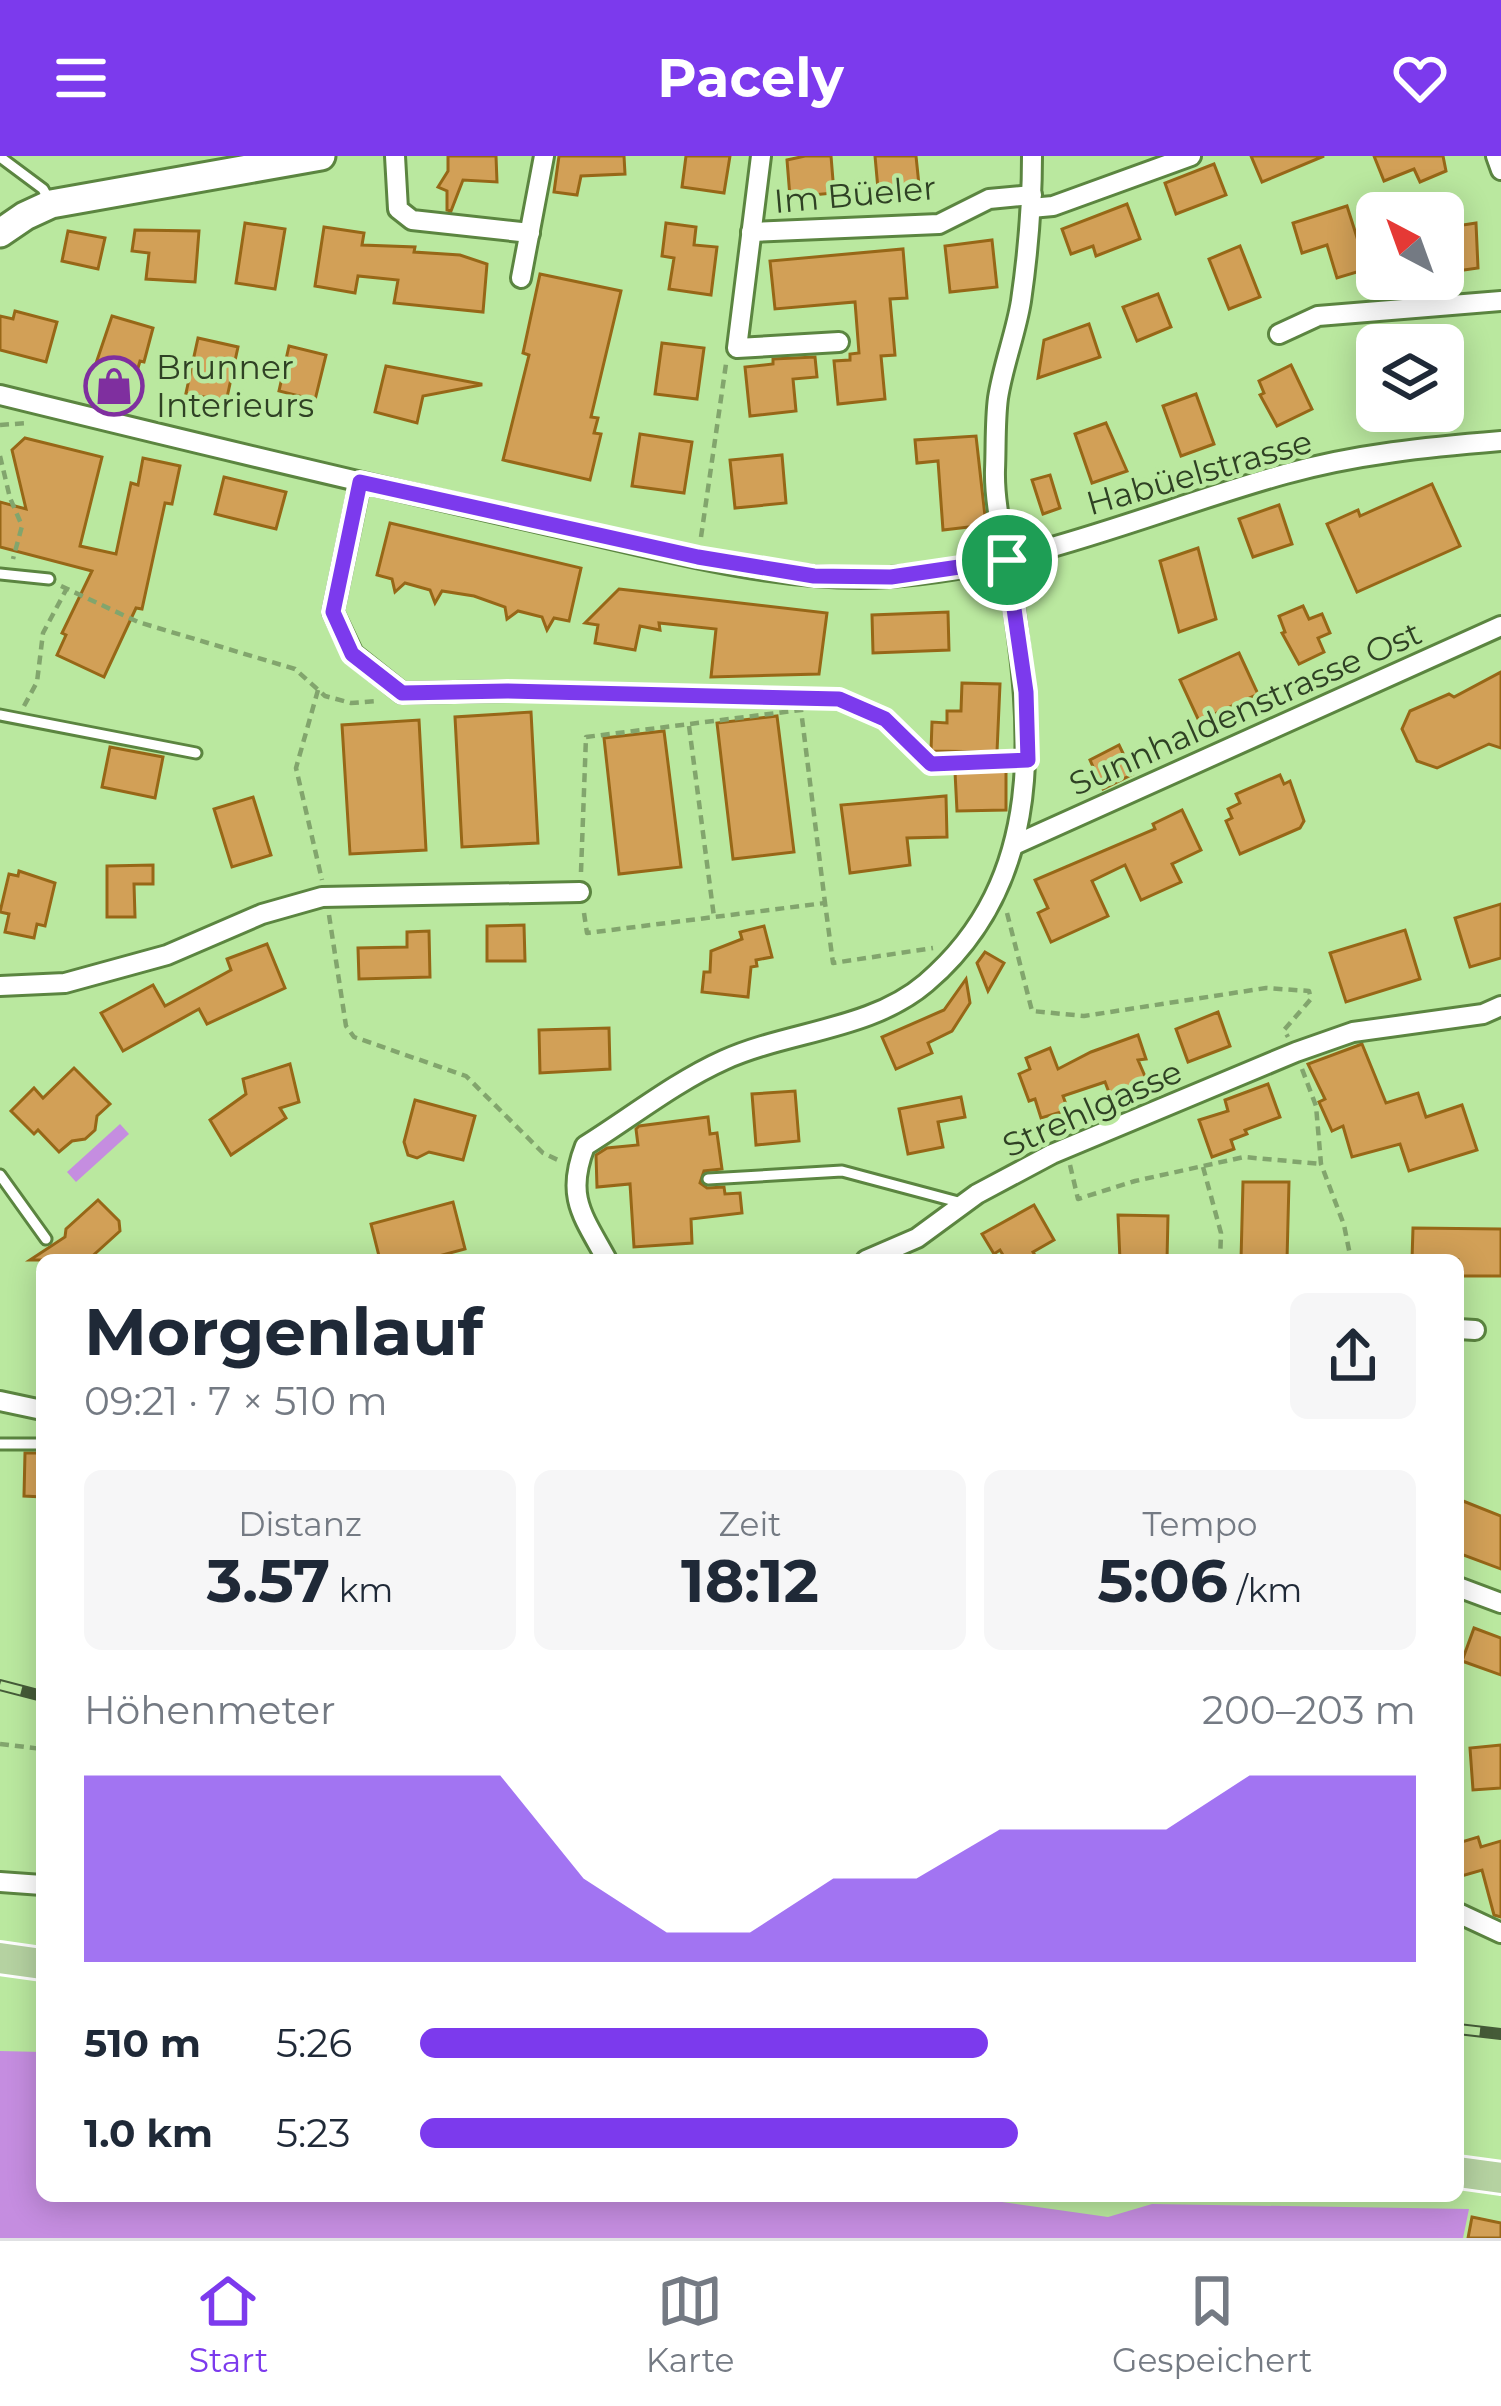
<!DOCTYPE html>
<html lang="de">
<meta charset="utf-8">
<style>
:root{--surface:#fff;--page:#f6f6f7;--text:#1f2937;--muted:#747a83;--line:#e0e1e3;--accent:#7c3aed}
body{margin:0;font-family:Montserrat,sans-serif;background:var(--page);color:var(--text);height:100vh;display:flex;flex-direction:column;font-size:45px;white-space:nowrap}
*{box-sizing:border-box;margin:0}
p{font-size:39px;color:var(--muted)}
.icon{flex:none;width:66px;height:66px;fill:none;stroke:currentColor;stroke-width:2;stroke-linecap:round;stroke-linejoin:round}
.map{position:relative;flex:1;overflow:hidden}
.panel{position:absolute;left:36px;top:1098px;width:1428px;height:948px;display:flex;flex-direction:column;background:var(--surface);border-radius:18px;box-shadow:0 6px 30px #0003}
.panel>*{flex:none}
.needle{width:78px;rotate:319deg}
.controls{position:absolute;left:1356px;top:36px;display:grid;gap:24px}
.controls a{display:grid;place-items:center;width:108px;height:108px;border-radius:18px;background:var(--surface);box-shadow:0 6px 30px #0003;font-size:60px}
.pin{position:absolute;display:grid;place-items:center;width:102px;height:102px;color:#fff;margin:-51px;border:6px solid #fff;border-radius:50%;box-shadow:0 3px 12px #0007}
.round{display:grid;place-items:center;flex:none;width:126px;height:126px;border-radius:18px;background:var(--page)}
.head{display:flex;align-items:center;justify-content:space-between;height:204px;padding:0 48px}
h1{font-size:66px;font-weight:700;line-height:90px}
.figures{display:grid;grid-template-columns:repeat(3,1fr);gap:18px;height:204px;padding:12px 48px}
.figures div{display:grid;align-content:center;border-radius:18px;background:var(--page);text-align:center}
.figures b{font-size:60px;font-weight:700}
.figures small{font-size:33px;font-weight:400}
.figures p{font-size:33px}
.chart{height:336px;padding:24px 48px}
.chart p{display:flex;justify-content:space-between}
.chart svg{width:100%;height:216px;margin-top:12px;fill:var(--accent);opacity:.7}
ul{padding:0 48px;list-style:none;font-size:39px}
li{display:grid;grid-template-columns:192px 144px 1fr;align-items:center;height:90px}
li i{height:30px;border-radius:15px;background:var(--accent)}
header{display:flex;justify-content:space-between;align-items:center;height:156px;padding:0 48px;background:var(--accent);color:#fff;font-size:54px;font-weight:700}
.tabs{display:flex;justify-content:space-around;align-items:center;height:168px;border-top:3px solid var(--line);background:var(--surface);font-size:33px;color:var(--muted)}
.tabs a{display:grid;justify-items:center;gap:6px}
.tabs .on{color:var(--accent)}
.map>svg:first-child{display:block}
</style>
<header><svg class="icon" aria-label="menu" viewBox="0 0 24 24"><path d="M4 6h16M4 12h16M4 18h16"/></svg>Pacely<svg class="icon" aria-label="heart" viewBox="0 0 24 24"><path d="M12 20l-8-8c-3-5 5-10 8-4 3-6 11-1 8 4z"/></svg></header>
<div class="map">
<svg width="1501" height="2082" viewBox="0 0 1501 2082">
<rect width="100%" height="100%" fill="#bae89f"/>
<g fill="#c58de0">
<path d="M 120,968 L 129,978 L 76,1026 L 67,1016 Z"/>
<path d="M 0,1895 L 42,1896 L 42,2040 L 959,2040 L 1108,2061 L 1152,2048 L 1469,2053 L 1463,2082 L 0,2082 Z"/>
</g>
<g fill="#d2a057" stroke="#976717" stroke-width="3">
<path d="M 448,0 L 496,0 L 497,26 L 463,24 L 451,55 L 447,54 L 447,35 L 438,31 L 448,15 Z"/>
<path d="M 559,0 L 624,0 L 625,18 L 581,20 L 577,39 L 554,36 Z"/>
<path d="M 686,0 L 730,0 L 724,37 L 682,31 Z"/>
<path d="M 805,0 L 831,0 L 834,37 L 790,41 L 787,4 Z"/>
<path d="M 875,0 L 916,0 L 919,29 L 878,33 Z"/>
<path d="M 1251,0 L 1324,0 L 1262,26 Z"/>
<path d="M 1374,0 L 1443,0 L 1446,15 L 1420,26 L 1414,13 L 1384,25 Z"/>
<path d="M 1214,8 L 1226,39 L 1176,58 L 1165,27 Z"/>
<path d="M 1127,48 L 1140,83 L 1096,100 L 1093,90 L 1071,98 L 1062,73 Z"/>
<path d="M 1347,50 L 1367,113 L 1337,122 L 1327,89 L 1302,97 L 1293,67 Z"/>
<path d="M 245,67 L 285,73 L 275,133 L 236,127 Z"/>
<path d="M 666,67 L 696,71 L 694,89 L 717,91 L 711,139 L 669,133 L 674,102 L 662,100 Z"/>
<path d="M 1476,67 L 1478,112 L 1443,117 L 1443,72 Z"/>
<path d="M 324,71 L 364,77 L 362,89 L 415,91 L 414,96 L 460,99 L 487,108 L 483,156 L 394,147 L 398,124 L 358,120 L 355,137 L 315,130 Z"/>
<path d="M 135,74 L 199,75 L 195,126 L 146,123 L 149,97 L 132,95 Z"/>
<path d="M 68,75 L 105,82 L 98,113 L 62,105 Z"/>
<path d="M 992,84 L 997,131 L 950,136 L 945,90 Z"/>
<path d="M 1240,90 L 1260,141 L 1229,153 L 1209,103 Z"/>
<path d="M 903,93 L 907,142 L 890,143 L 895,199 L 881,200 L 885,243 L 838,248 L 834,205 L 850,204 L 850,198 L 859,197 L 855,146 L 775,153 L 770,105 Z"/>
<path d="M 540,118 L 621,135 L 591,261 L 598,262 L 594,277 L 601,278 L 590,324 L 503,304 L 529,199 L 523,197 Z"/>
<path d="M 1158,138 L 1171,171 L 1137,185 L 1123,151 Z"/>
<path d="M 15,155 L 57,166 L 46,206 L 0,194 L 0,160 L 13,163 Z"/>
<path d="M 112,160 L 153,172 L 144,206 L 140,205 L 138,212 L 125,209 L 118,236 L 89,228 Z"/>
<path d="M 1089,168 L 1100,201 L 1038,222 L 1044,184 Z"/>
<path d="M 198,182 L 238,191 L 226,246 L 186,237 Z"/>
<path d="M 662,187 L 704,192 L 697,243 L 655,238 Z"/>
<path d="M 289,190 L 326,199 L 315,244 L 279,235 Z"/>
<path d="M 815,201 L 817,221 L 793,223 L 796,255 L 750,260 L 745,211 L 773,208 L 773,203 Z"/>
<path d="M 1291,209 L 1312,253 L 1277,270 L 1260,239 L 1264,237 L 1259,225 Z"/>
<path d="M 386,210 L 481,228 L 481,229 L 423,240 L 417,267 L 375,256 Z"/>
<path d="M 1196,238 L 1214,288 L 1181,300 L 1163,250 Z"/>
<path d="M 1106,267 L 1127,315 L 1092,327 L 1075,278 Z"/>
<path d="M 640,278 L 692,286 L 684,337 L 632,330 Z"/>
<path d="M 976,280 L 986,369 L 943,374 L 938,305 L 917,307 L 915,284 Z"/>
<path d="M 25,282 L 102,301 L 80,390 L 116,398 L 131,327 L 138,329 L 143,302 L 180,310 L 172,348 L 165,347 L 142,453 L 136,452 L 104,521 L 57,499 L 66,479 L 62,477 L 92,415 L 0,391 L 0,346 L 26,353 L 12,294 Z"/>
<path d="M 782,299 L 786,347 L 735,352 L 730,304 Z"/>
<path d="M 1050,319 L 1060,352 L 1043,358 L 1032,324 Z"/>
<path d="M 224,321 L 286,336 L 276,373 L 215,358 Z"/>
<path d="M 1432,328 L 1460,390 L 1357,436 L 1327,368 L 1358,354 L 1360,360 Z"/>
<path d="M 1279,349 L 1292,388 L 1253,401 L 1239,363 Z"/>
<path d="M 390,367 L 581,412 L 569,465 L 554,462 L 547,474 L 542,461 L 518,455 L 507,463 L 505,451 L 474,440 L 442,435 L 435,447 L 430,434 L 405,427 L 395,436 L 392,423 L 377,419 Z"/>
<path d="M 1198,392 L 1216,463 L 1179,476 L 1160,405 Z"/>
<path d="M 619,433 L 827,457 L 819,518 L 711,521 L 716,473 L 659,467 L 660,474 L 640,470 L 635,494 L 595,487 L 598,469 L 585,467 Z"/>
<path d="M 1303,450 L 1309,463 L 1322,458 L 1330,477 L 1318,482 L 1324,496 L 1299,508 L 1282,477 L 1285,476 L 1279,460 Z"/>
<path d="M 948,456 L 949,494 L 873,497 L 872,459 Z"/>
<path d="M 1239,497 L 1258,538 L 1199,565 L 1180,524 Z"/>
<path d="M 1501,516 L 1501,592 L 1489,588 L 1437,612 L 1417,605 L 1402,573 L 1410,555 L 1449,538 L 1454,541 Z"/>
<path d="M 962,527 L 1000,528 L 997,596 L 931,595 L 932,566 L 947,567 L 947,555 L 961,555 Z"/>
<path d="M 531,556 L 538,687 L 462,691 L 455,561 Z"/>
<path d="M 777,560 L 794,696 L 733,703 L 717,567 Z"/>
<path d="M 419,564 L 426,694 L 350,698 L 342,569 Z"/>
<path d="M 664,575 L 681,711 L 619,718 L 604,582 Z"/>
<path d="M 1119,589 L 1133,618 L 1103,633 L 1090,604 Z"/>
<path d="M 110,591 L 163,601 L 155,642 L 102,631 Z"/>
<path d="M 1006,614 L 1006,654 L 957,655 L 955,616 Z"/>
<path d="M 1280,619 L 1284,628 L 1290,625 L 1304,665 L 1300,672 L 1240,698 L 1226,665 L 1232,662 L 1228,653 L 1240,647 L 1236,638 Z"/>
<path d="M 946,640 L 947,681 L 907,682 L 910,709 L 850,717 L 841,649 Z"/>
<path d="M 253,641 L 271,699 L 232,711 L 214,653 Z"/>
<path d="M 1182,654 L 1201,694 L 1172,708 L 1181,726 L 1141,744 L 1125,709 L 1092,725 L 1108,760 L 1051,786 L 1038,757 L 1048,752 L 1035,724 L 1155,673 L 1153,668 Z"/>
<path d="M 153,709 L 153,728 L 134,728 L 135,761 L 107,761 L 107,710 Z"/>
<path d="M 19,715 L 55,727 L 45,770 L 37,768 L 34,782 L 5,776 L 9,758 L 0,756 L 9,718 L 18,720 Z"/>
<path d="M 1501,748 L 1501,802 L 1470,811 L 1455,762 Z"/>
<path d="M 524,769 L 525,805 L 487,805 L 487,770 Z"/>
<path d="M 764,770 L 772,801 L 756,804 L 757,810 L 751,811 L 748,841 L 702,836 L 704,816 L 710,816 L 711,795 L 742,783 L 740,776 Z"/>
<path d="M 1405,774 L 1420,823 L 1346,846 L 1330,797 Z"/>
<path d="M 429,775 L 430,821 L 359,823 L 358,792 L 407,791 L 407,776 Z"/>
<path d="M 267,788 L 285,832 L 207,868 L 199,853 L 123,895 L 101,857 L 153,829 L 165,850 L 231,814 L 227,803 Z"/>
<path d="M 985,796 L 1004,807 L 988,835 L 977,807 Z"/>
<path d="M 966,823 L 970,847 L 952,875 L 928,887 L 932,897 L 896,913 L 882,881 L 944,854 Z"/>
<path d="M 1218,856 L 1230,890 L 1188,906 L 1176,873 Z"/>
<path d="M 609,872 L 610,913 L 540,917 L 539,874 Z"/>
<path d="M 1138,879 L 1146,903 L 1138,904 L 1150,932 L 1113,947 L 1105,926 L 1063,940 L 1068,954 L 1041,962 L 1035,943 L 1029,945 L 1019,918 L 1030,913 L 1026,902 L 1050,892 L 1058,913 L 1091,896 Z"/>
<path d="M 1362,888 L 1386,947 L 1418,937 L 1426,961 L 1462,949 L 1477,994 L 1409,1015 L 1400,988 L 1352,1001 L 1343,970 L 1332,975 L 1319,946 L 1325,943 L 1308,908 Z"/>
<path d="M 290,908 L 299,946 L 280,952 L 286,962 L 231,999 L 210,964 L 246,938 L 243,923 Z"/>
<path d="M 74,912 L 110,948 L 97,960 L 95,974 L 85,983 L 72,985 L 59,996 L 38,974 L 34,978 L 11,955 L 34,932 L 43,942 Z"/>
<path d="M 1268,928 L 1280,961 L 1245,974 L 1247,978 L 1231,984 L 1234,993 L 1212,1001 L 1199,964 L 1228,955 L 1225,944 Z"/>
<path d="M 795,935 L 799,985 L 756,989 L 752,938 Z"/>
<path d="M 961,941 L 965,961 L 938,966 L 943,991 L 908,998 L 899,953 Z"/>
<path d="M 415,944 L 475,960 L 463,1004 L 429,996 L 417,1002 L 408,999 L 404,986 Z"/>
<path d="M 708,961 L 710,978 L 717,977 L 722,1013 L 704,1015 L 700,1027 L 707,1032 L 724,1031 L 725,1038 L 740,1037 L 742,1057 L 691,1063 L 692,1087 L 634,1091 L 630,1028 L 597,1031 L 596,999 L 607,992 L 638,989 L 636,973 L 639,970 Z"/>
<path d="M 1243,1026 L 1289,1026 L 1287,1104 L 1241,1104 Z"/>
<path d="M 98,1044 L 119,1065 L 120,1075 L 88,1104 L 30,1104 L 65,1081 L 66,1073 Z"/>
<path d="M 453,1046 L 465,1093 L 424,1104 L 380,1104 L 371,1068 Z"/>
<path d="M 1034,1049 L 1054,1084 L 1033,1096 L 1038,1104 L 1006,1104 L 1000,1094 L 994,1098 L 982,1078 Z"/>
<path d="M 1118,1059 L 1168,1060 L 1167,1104 L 1120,1104 Z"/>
<path d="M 1413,1072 L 1501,1073 L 1501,1120 L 1458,1120 L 1458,1104 L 1412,1104 Z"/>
<path d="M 25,1297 L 42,1297 L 42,1341 L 24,1340 Z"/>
<path d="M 1458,1343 L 1501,1360 L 1501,1413 L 1458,1397 Z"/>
<path d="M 1474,1472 L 1501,1482 L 1501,1519 L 1462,1505 Z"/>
<path d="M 1501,1589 L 1501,1632 L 1473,1634 L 1470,1592 Z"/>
<path d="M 1478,1681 L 1481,1691 L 1501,1685 L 1501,1761 L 1494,1759 L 1482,1714 L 1458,1721 L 1458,1687 Z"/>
<path d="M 1472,2061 L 1501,2067 L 1501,2082 L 1468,2082 Z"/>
</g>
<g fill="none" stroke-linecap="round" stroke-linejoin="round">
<defs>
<g id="lane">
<path d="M 0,1 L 43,33 L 49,44"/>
<path d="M 0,418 L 49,423"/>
<path d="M 839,543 L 885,563 L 930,608 L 1023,604"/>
<path d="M 0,559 L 196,597"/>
<path d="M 0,1019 L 46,1083"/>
<path d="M 708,1023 L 842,1015 L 962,1047"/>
<path d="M 0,1288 L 42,1288"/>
</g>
<g id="street">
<path d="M 395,0 L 398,53 L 412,64 L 530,77"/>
<path d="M 761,0 L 737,192 L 839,186"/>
<path d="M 1496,0 L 1501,14"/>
<path d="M 1031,52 L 1053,50 L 1191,0"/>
<path d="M 751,76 L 939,68 L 989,43 L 1032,39"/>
<path d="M 521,122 L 544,0"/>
<path d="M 1279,178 L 1318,160 L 1501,145"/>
<path d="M 0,239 C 183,284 366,328 549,369 C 661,393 775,428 890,421 C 1026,413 1155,354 1285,318 C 1356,298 1429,291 1501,285"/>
<path d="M 360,327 L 333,456 L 353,498 L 402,537 L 507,535"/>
<path d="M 1014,689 L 1501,470"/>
<path d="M 0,830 L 65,827 L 167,799 L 262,758 L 322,741 L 580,736"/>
<path d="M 607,1104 C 583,1060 565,1041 585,990 C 630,962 675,926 724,904 C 788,875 871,874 926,827 C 1048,723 1032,572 1011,431 C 1006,393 994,352 995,314 C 996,290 995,265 998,242 C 1003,209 1016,177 1021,145 C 1028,97 1032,48 1032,0"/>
<path d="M 866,1104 L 917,1082 L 977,1038 L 1052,998 L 1296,896 L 1353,876 L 1483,858 L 1501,850"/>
<path d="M 1458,1173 L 1475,1174"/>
<path d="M 0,1245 L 42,1254"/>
<path d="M 1458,1431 L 1501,1447"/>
<path d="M 0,1726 L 42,1729"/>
<path d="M 1458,1757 L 1501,1777"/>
</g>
<path id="secondary" d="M 0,77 L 25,60 L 51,48 L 321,0"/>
<g id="primary">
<path d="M 0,1802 L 42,1808"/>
<path d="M 1458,2016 L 1501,2022"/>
</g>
</defs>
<use href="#lane" stroke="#5b8540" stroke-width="15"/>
<use href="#street" stroke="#5b8540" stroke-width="24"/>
<use href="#secondary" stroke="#5b8540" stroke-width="33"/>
<use href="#primary" stroke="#fff" stroke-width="36"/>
<g stroke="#82a56d" stroke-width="4.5" stroke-dasharray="9 6" stroke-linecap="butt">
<path d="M 0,269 L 27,267"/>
<path d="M 0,300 L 10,342 L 22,370 L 13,403"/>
<path d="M 701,381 L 726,208"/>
<path d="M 61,430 L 138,466 L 295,513 L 325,540 L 351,547 L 377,545"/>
<path d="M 318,534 L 296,612 L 322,724"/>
<path d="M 527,536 L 822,543"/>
<path d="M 24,550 L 37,526 L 43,477 L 66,434"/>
<path d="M 689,570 L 714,761"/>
<path d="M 581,716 L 586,581 L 801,554 L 825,747"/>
<path d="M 584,757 L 587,777 L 825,747 L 833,807 L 933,792"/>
<path d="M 1007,757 L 1032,855 L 1084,860 L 1266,832 L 1309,835 L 1311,843 L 1284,874 L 1288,881"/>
<path d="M 329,759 L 346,870 L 354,881 L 466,920 L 543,997 L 560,1005"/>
<path d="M 1302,913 L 1316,950 L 1321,1008 L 1344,1069 L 1351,1104"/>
<path d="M 1070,1009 L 1078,1043 L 1135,1025 L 1244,1001 L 1321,1008"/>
<path d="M 1203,1011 L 1221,1077 L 1220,1104"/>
<path d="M 0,1588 L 42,1593"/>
</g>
<use href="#lane" stroke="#fff" stroke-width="9"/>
<use href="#street" stroke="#fff" stroke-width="18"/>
<use href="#secondary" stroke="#fff" stroke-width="27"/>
<use href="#primary" stroke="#b5d2a1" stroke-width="30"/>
<defs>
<g id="rail">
<path d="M 0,1529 L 42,1540"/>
<path d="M 1458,1873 L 1501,1878"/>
</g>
</defs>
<use href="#rail" stroke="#455b38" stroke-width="12"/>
<use href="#rail" stroke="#bae89f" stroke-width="8" stroke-dasharray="22" stroke-linecap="butt"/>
</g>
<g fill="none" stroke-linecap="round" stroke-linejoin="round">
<defs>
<path id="route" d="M 360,326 L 698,401 L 814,420 L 891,421 L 1007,404 L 1026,536 L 1028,604 L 931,608 L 885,563 L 839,543 L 507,535 L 402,537 L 352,498 L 333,456 Z"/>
</defs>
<use href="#route" stroke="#fff" stroke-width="24"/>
<use href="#route" stroke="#7c3aed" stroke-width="15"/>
</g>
<defs>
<symbol id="shop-ring" viewBox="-11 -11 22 22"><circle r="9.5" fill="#bae89f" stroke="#7f2f9f" stroke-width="1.5"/><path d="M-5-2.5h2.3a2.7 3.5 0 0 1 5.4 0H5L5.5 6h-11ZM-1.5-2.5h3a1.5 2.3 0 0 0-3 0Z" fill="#7f2f9f"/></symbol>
</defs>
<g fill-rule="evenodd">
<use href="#shop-ring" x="81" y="197" width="66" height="66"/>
</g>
<g text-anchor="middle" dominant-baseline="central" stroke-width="9" stroke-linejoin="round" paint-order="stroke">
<g font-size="33" fill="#2f4124" stroke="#bae89f">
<text transform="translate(855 38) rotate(-5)">Im Büeler</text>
<text transform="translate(1199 316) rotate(-16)">Habüelstrasse</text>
<text transform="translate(1245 552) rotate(-24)">Sunnhaldenstrasse Ost</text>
<text transform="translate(1092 952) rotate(-24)">Strehlgasse</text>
</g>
<g font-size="33" fill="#2f4124" stroke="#bae89f" text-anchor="start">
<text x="156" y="211">Brunner<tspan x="156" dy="38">Interieurs</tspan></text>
</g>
</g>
</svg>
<div class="controls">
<a><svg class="needle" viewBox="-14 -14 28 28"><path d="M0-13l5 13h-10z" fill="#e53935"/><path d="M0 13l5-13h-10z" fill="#747a83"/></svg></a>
<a><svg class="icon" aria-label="layers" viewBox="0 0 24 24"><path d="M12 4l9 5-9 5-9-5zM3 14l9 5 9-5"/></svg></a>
</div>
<div class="pin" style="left:1007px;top:404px;background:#1e9e55"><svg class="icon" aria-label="arrive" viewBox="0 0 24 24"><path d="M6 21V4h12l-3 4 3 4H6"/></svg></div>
<section class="panel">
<div class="head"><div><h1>Morgenlauf</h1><p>09:21 · 7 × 510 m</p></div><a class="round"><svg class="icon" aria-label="share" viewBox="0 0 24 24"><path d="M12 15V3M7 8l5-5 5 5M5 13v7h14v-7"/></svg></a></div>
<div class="figures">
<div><p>Distanz</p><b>3.57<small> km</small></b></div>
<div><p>Zeit</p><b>18:12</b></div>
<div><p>Tempo</p><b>5:06<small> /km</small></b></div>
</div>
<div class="chart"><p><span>Höhenmeter</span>200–203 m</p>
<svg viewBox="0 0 160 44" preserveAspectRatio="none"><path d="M0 44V6L10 6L20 6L30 6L40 6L50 6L60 27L70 38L80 38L90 27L100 27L110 17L120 17L130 17L140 6L150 6L160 6V44z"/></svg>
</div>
<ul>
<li><b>510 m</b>5:26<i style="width:57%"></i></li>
<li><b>1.0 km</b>5:23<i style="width:60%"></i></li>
</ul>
</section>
</div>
<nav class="tabs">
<a class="on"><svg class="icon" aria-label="home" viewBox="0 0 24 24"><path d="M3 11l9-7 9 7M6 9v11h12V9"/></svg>Start</a>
<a><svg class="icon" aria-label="map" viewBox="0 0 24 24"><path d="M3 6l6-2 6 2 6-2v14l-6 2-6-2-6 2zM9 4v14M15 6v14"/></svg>Karte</a>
<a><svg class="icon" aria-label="saved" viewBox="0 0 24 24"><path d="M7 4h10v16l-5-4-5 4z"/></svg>Gespeichert</a>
</nav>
